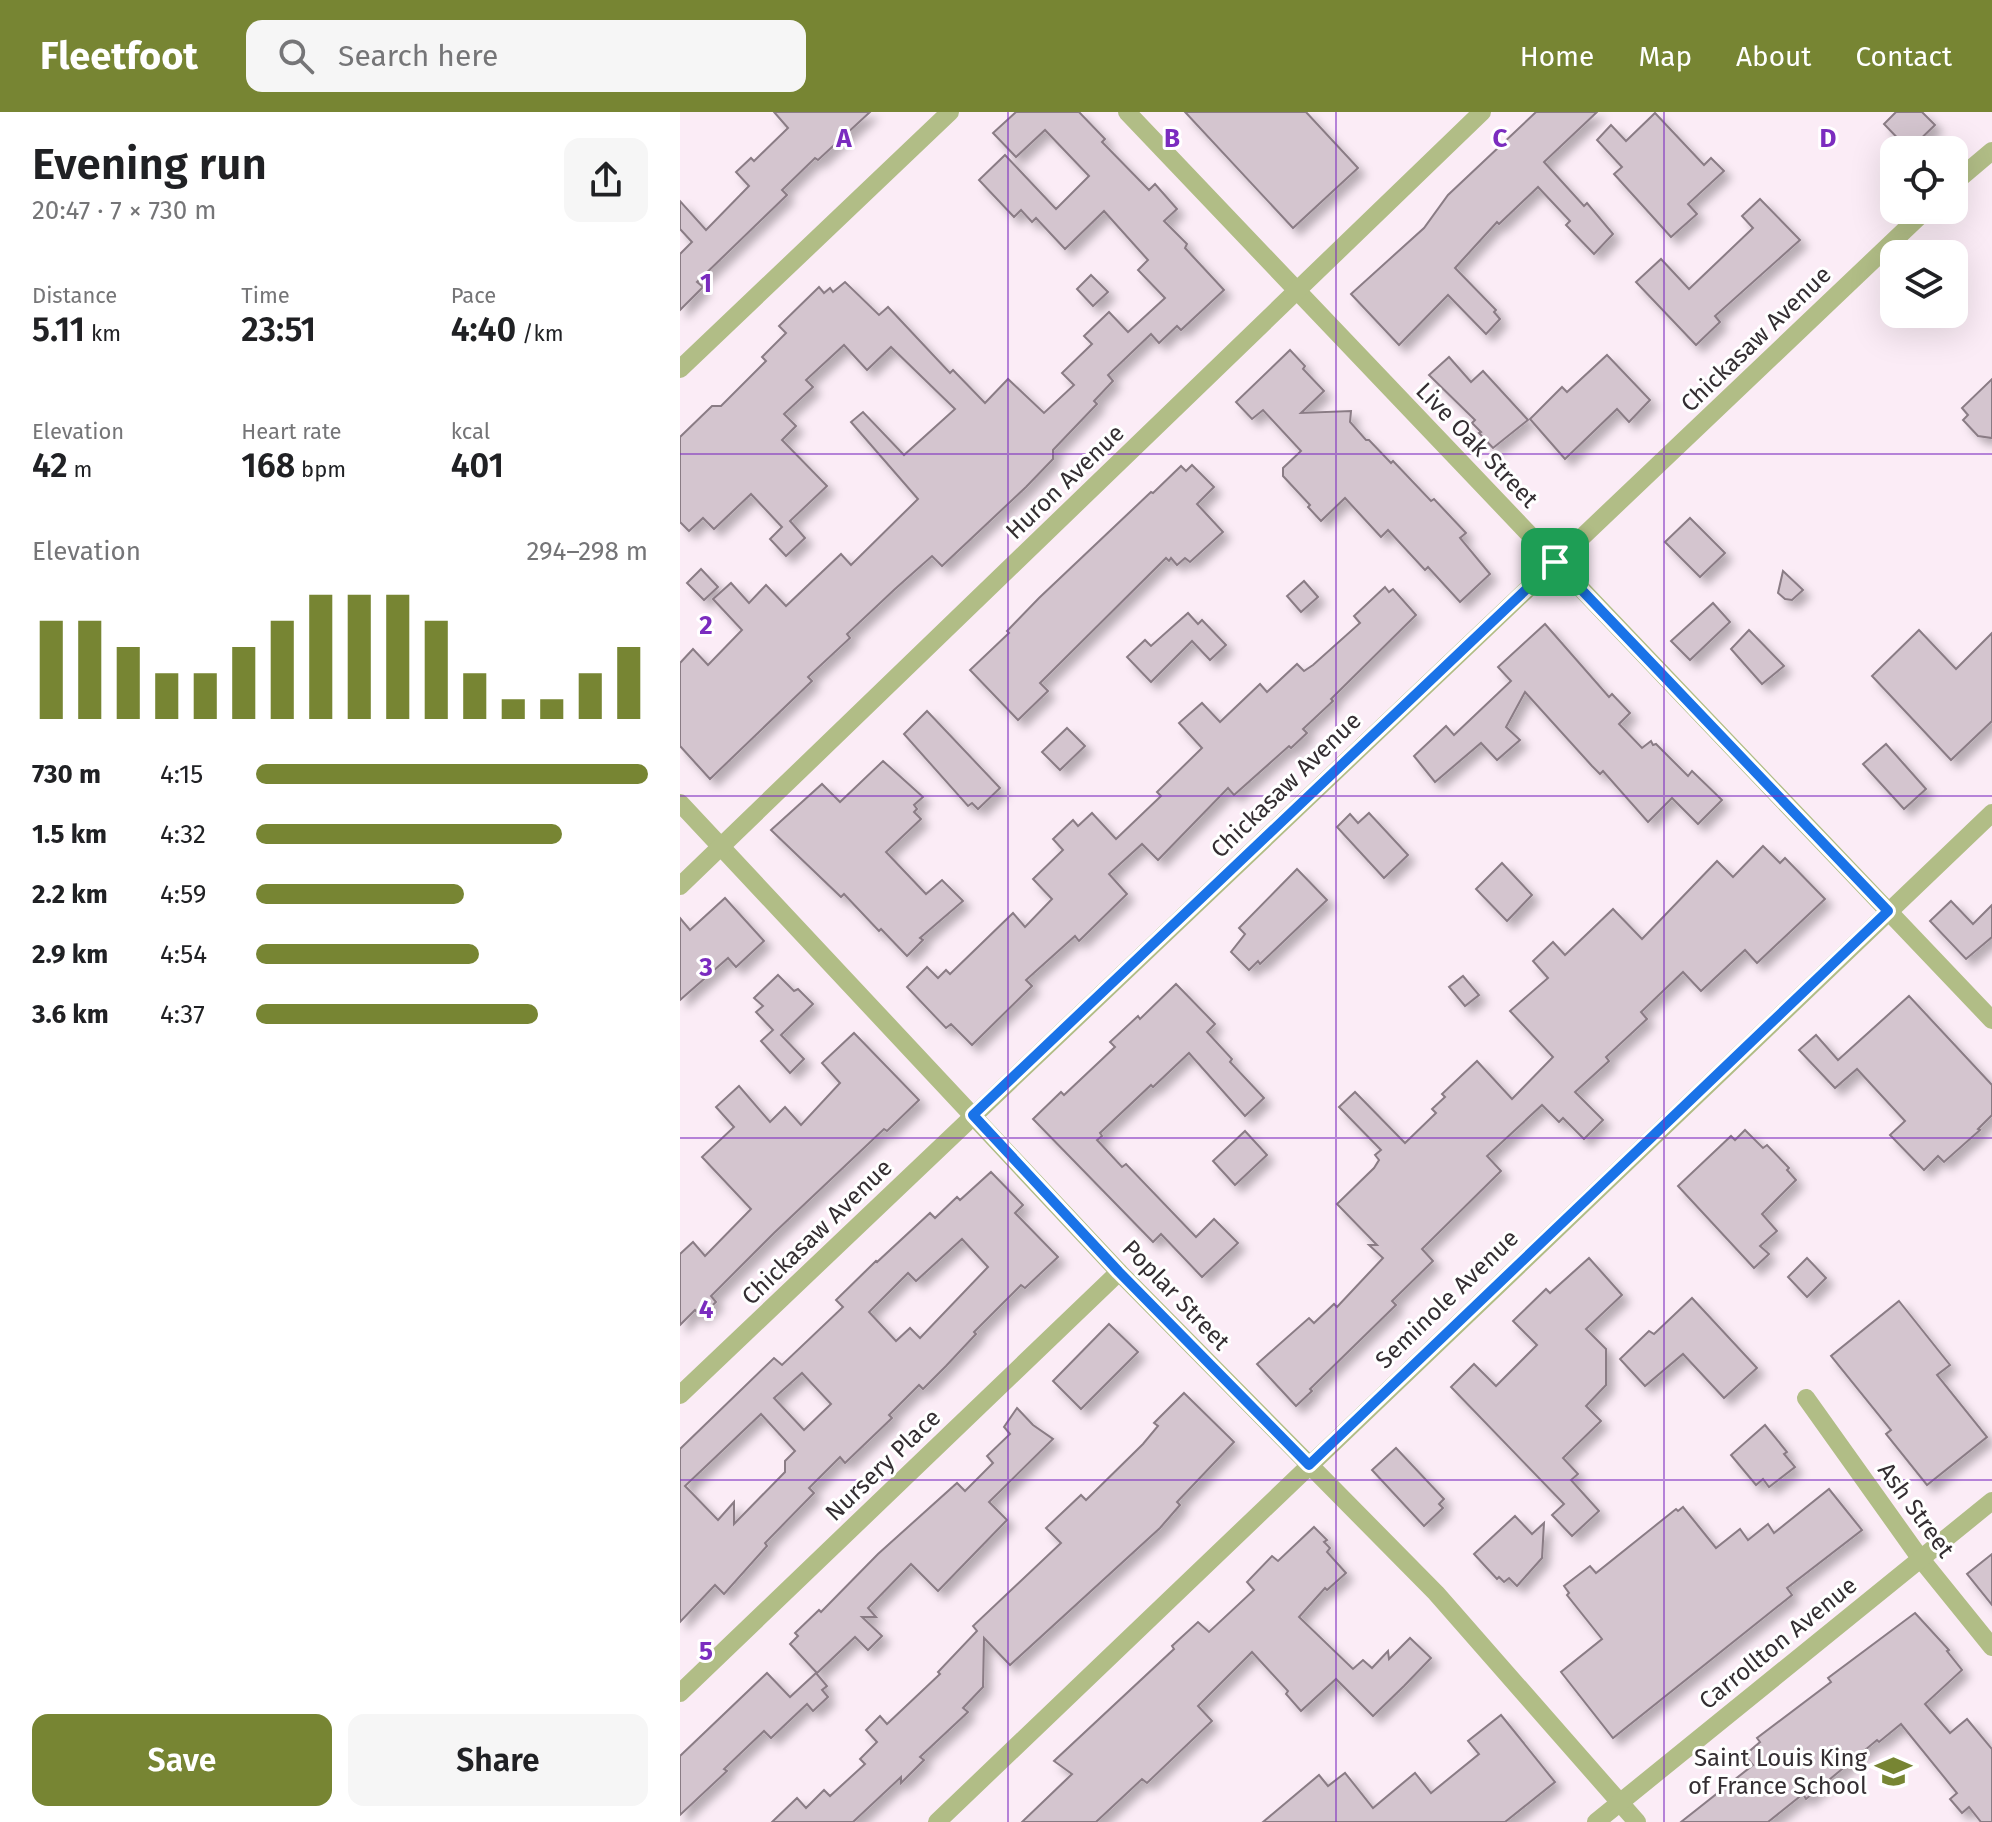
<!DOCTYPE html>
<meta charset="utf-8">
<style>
:root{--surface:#fff;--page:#f6f6f6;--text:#202124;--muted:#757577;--accent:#778533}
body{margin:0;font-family:"Fira Sans",sans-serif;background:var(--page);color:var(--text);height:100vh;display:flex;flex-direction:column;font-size:30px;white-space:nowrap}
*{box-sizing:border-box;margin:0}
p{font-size:26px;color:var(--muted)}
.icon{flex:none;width:44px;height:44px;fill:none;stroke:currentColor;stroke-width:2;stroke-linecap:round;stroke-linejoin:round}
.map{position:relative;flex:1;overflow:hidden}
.side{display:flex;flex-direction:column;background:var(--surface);width:680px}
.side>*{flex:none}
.fabs{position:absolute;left:1200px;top:24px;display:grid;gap:16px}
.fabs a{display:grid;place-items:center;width:88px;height:88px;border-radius:16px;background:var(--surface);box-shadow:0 8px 32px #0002;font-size:40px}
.pin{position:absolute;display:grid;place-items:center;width:68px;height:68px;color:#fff;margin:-34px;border-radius:16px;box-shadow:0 4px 12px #0006}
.round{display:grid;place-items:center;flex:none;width:84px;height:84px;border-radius:16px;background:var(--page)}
.summary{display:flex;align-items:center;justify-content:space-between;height:136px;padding:0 32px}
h1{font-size:44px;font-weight:600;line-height:60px}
.metrics{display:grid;grid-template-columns:repeat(3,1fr);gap:12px;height:136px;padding:8px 32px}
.metrics div{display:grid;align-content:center}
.metrics b{font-size:34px;font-weight:600}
.metrics small{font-size:22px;font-weight:400}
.metrics p{font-size:22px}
.chart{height:224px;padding:16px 32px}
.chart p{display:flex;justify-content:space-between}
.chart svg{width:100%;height:144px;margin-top:8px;stroke:var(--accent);stroke-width:6}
.button{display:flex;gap:16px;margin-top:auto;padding:16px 32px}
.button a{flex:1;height:92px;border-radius:16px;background:var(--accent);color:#fff;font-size:32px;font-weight:600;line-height:92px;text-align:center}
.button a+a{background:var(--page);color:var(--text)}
ul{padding:0 32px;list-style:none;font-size:26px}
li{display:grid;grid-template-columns:128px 96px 1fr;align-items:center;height:60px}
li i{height:20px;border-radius:10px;background:var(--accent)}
header{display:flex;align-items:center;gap:48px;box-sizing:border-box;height:112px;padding:0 40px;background:var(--accent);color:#fff}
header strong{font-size:38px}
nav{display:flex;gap:44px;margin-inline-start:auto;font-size:28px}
.search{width:560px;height:72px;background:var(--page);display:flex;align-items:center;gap:20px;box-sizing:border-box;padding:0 28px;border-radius:16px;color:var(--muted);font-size:30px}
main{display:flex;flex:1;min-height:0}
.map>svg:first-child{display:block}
</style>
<header>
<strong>Fleetfoot</strong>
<div class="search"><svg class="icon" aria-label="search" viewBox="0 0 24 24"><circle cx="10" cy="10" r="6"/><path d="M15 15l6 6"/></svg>Search here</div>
<nav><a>Home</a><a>Map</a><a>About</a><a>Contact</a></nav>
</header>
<main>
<section class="side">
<div class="summary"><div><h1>Evening run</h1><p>20:47 · 7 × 730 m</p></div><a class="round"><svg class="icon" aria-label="share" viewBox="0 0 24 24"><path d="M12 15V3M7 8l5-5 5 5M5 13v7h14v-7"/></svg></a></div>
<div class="metrics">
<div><p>Distance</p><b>5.11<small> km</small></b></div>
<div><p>Time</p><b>23:51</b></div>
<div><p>Pace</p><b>4:40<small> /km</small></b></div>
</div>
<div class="metrics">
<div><p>Elevation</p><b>42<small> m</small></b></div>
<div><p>Heart rate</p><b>168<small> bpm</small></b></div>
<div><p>kcal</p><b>401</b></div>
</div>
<div class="chart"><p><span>Elevation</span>294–298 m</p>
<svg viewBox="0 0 160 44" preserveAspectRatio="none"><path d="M5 44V14M15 44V14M25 44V22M35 44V30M45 44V30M55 44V22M65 44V14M75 44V6M85 44V6M95 44V6M105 44V14M115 44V30M125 44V38M135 44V38M145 44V30M155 44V22"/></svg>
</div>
<ul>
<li><b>730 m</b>4:15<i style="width:100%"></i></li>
<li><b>1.5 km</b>4:32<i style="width:78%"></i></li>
<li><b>2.2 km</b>4:59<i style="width:53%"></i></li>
<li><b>2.9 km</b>4:54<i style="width:57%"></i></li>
<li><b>3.6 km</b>4:37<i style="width:72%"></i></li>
</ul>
<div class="button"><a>Save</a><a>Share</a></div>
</section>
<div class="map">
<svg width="1312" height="1710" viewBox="0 0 1312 1710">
<defs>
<filter id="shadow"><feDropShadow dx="7" dy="7" stdDeviation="4" flood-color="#0004"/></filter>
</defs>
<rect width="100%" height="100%" fill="#fbecf6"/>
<g fill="#d4c5cf" stroke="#8a7c85" stroke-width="2" fill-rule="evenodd" filter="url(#shadow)">
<path d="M 94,0 L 190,0 L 138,48 L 135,46 L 102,78 L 107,83 L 17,170 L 23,175 L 0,198 L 0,142 L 12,130 L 0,117 L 0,89 L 26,118 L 69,74 L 56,60 L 71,46 L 74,49 L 108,16 Z"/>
<path d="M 336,0 L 399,0 L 425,27 L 422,30 L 469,78 L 475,72 L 497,97 L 484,109 L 507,132 L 505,136 L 544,178 L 501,218 L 497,214 L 479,231 L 471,222 L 428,263 L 433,269 L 414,289 L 417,292 L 373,338 L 373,347 L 346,375 L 262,454 L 252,444 L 215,477 L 167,522 L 170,526 L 128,565 L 132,569 L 30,667 L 0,634 L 0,551 L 13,537 L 28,553 L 62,518 L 33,487 L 51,471 L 69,491 L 86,473 L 106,494 L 161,442 L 171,453 L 238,387 L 171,310 L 183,300 L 224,343 L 275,297 L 211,235 L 187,258 L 164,233 L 126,268 L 133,275 L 104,302 L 116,314 L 102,328 L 147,374 L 110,409 L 125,426 L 106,444 L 90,427 L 102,415 L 71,382 L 34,417 L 23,406 L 9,419 L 0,410 L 0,325 L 32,294 L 41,294 L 86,249 L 82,245 L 106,221 L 99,214 L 139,175 L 144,181 L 150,176 L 153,180 L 165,170 L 199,203 L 208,195 L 270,261 L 273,258 L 305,291 L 328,267 L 364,301 L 394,273 L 382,261 L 412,232 L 404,224 L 429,200 L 448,220 L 485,186 L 458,158 L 468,148 L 424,99 L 385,137 L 356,106 L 352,110 L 341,98 L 334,105 L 299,68 L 325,43 L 376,97 L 409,64 L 365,18 L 336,45 L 313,21 Z"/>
<path d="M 505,0 L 626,0 L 678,56 L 613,116 Z"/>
<path d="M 856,0 L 917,0 L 864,50 L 904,94 L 907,91 L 933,122 L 914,142 L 886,113 L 890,109 L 858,75 L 819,112 L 817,110 L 775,156 L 816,198 L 814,200 L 820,207 L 806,222 L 768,183 L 719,233 L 671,182 L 744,116 L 768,83 Z"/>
<path d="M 1216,0 L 1242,0 L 1255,13 L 1229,38 L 1204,12 Z"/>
<path d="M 975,1 L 1024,53 L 1031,46 L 1044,59 L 1008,92 L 1017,102 L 991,125 L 934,62 L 942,55 L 917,28 L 931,13 L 946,29 Z"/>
<path d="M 1080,87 L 1120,128 L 1035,204 L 1040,210 L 1016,233 L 956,170 L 981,147 L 1009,177 L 1073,116 L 1062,104 Z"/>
<path d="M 411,163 L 428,180 L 413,194 L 397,177 Z"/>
<path d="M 610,238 L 625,254 L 623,257 L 644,279 L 621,301 L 671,299 L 670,310 L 686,328 L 689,328 L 711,351 L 713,349 L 751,389 L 754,387 L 786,421 L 780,426 L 810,462 L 780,490 L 748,455 L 745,458 L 708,418 L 701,425 L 665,386 L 641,409 L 628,395 L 630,393 L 603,364 L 603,356 L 621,339 L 583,298 L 572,307 L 556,290 Z"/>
<path d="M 927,243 L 970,288 L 949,310 L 937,297 L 885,347 L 850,307 L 882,275 L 887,280 Z"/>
<path d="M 769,245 L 791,270 L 803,259 L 848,308 L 813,336 L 799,321 L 801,320 L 792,311 L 795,308 L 749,263 Z"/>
<path d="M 1312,267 L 1312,326 L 1298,324 L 1283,308 L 1288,303 L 1282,296 Z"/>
<path d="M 512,353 L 534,375 L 517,392 L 543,420 L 510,450 L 505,446 L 497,453 L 491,446 L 489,449 L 486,446 L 360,571 L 368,579 L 338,608 L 290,558 L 329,521 L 327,519 L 359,486 L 471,380 L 473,381 L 501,354 L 506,359 Z"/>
<path d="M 1010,406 L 1045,441 L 1020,465 L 985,430 Z"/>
<path d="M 21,457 L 38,475 L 24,488 L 7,471 Z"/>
<path d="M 1103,459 L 1123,478 L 1112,488 L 1105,487 L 1098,481 Z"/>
<path d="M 624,469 L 638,485 L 621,500 L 607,484 Z"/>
<path d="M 705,475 L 709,480 L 713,477 L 736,503 L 651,587 L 653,589 L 623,617 L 627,621 L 611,636 L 609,634 L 554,683 L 548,676 L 478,748 L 462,732 L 429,762 L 447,782 L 399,829 L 395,824 L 346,868 L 352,874 L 292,933 L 271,912 L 266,916 L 227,875 L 247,855 L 258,866 L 266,858 L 270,862 L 333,801 L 345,815 L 372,787 L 353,767 L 383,738 L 373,727 L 393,708 L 398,714 L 412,701 L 436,727 L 481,684 L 477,680 L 522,636 L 499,611 L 522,591 L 540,610 L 580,572 L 587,580 L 617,552 L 624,559 L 633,553 L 680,511 L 674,504 Z"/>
<path d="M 1033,491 L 1050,510 L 1010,548 L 991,529 Z"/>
<path d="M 508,501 L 518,512 L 522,508 L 546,533 L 530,548 L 512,529 L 471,570 L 447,545 L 465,528 L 471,534 Z"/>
<path d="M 865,512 L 929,585 L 932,582 L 950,601 L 939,612 L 962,636 L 971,629 L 973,633 L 976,632 L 1008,664 L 1012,659 L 1042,688 L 1018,712 L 992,686 L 968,710 L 923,659 L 920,662 L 912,654 L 845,580 L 826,615 L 840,628 L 817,648 L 801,631 L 755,670 L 734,644 L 766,614 L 774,623 L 831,569 L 818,555 Z"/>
<path d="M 1069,518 L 1104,554 L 1082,572 L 1051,537 Z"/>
<path d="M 1239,518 L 1276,557 L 1312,521 L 1312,609 L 1271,648 L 1192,564 Z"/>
<path d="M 247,599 L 320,676 L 298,697 L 292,691 L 288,694 L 224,622 Z"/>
<path d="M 387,616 L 405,634 L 380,658 L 362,640 Z"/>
<path d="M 1206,632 L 1246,677 L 1224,697 L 1183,652 Z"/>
<path d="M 203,649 L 243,685 L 234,693 L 237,697 L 234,700 L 241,707 L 206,740 L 246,782 L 262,768 L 283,789 L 240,826 L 243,828 L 227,844 L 201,817 L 199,819 L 164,782 L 161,785 L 91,718 L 142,672 L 160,690 Z"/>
<path d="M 689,701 L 728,743 L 704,766 L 657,715 L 670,702 L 678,711 Z"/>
<path d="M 1083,734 L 1100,751 L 1105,746 L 1145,787 L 1077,851 L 1065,838 L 1021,879 L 1003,860 L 961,900 L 967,907 L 926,945 L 929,949 L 895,980 L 923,1008 L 904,1027 L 883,1006 L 879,1010 L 862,993 L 807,1044 L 821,1059 L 742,1137 L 753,1149 L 712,1189 L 716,1193 L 630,1277 L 632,1279 L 616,1294 L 577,1252 L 629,1206 L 634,1211 L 654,1192 L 657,1195 L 703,1146 L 689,1133 L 697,1133 L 657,1092 L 694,1056 L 699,1048 L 695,1043 L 701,1038 L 659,995 L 675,980 L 725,1031 L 756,1001 L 752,997 L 765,985 L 762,982 L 797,949 L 832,987 L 873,945 L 830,899 L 868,866 L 853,849 L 873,830 L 885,843 L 933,797 L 962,827 L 1037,749 L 1053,765 Z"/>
<path d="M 822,751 L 852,783 L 827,809 L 796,777 Z"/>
<path d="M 617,757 L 647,788 L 580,852 L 578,849 L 569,858 L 551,840 L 565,822 L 559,816 Z"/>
<path d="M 45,786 L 84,829 L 56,855 L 48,846 L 0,888 L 0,806 L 10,818 Z"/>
<path d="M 1271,789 L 1293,812 L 1312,793 L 1312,825 L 1286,847 L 1250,809 Z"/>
<path d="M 98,863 L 114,879 L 118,877 L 133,892 L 101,923 L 124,947 L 110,961 L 81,929 L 93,918 L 76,900 L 83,894 L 74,886 Z"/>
<path d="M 783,864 L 799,883 L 785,894 L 769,875 Z"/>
<path d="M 496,872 L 535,912 L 527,920 L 552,947 L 550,950 L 584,986 L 565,1004 L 509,941 L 473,975 L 471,973 L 420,1021 L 422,1024 L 417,1028 L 442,1055 L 446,1052 L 516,1125 L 534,1107 L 558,1131 L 522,1165 L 481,1122 L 473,1130 L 353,1007 L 381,980 L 384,983 L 435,935 L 430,930 L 458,904 L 460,907 Z"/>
<path d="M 1229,884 L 1312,973 L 1312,1003 L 1298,1017 L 1300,1018 L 1264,1050 L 1258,1044 L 1244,1058 L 1210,1023 L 1225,1009 L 1177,957 L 1155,976 L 1119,938 L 1136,923 L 1158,948 Z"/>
<path d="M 174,921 L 239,988 L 207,1019 L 204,1017 L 94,1121 L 31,1184 L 36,1190 L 21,1204 L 15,1198 L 0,1213 L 0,1142 L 13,1130 L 25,1144 L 71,1097 L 22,1045 L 54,1015 L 36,995 L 59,974 L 90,1010 L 105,995 L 121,1013 L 160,971 L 142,951 Z"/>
<path d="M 1065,1018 L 1083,1036 L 1087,1033 L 1109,1056 L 1107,1058 L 1116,1068 L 1082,1102 L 1097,1119 L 1080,1134 L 1089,1142 L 1074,1156 L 998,1074 L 1051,1024 L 1055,1028 Z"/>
<path d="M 565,1019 L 587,1043 L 555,1073 L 533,1049 Z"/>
<path d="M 311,1060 L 343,1093 L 335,1101 L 378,1145 L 345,1176 L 341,1173 L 294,1220 L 296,1222 L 266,1254 L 243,1277 L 239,1273 L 209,1303 L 212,1306 L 165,1351 L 160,1345 L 129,1376 L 134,1381 L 85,1431 L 87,1434 L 44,1482 L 35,1473 L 0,1510 L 0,1337 L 94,1246 L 102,1253 L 163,1195 L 156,1188 L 196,1149 L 197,1150 L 250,1101 L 255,1106 L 277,1085 L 280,1088 ZM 282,1127 L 308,1155 L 240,1226 L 230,1216 L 216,1229 L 189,1200 L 228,1161 L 236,1169 ZM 122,1261 L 151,1292 L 124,1318 L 94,1286 ZM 81,1302 L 115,1339 L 105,1349 L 105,1360 L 54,1412 L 54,1390 L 38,1408 L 5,1374 Z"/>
<path d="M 909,1146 L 942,1183 L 906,1217 L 926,1237 L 926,1273 L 906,1294 L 921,1309 L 883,1346 L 898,1362 L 891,1368 L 919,1399 L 892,1424 L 872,1403 L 884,1392 L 771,1275 L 794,1252 L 816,1274 L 857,1233 L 833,1209 L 866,1177 L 870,1181 Z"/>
<path d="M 1127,1146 L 1146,1166 L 1127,1185 L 1108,1165 Z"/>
<path d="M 1012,1186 L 1077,1256 L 1044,1286 L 1003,1242 L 965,1274 L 940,1247 L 969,1219 L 974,1222 Z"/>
<path d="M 1219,1189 L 1270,1253 L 1257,1263 L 1307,1325 L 1247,1373 L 1206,1322 L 1211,1318 L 1151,1244 Z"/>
<path d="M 429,1212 L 458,1240 L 401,1297 L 373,1269 Z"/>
<path d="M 504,1281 L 554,1330 L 497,1390 L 500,1393 L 480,1416 L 330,1553 L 304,1526 L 303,1575 L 283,1596 L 288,1600 L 240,1645 L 244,1648 L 221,1671 L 221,1665 L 173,1710 L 92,1710 L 117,1686 L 126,1696 L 144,1678 L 150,1684 L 185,1652 L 180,1647 L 197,1630 L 186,1618 L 200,1604 L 207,1612 L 260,1562 L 258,1560 L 297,1519 L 293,1514 L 381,1431 L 366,1416 L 401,1383 L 406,1388 L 463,1332 L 478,1314 L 474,1311 Z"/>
<path d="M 337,1296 L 353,1313 L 373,1327 L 309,1390 L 327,1408 L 258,1479 L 231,1452 L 188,1496 L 196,1505 L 182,1505 L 202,1524 L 188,1538 L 175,1525 L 137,1561 L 110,1532 L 118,1524 L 115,1521 L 139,1498 L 141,1500 L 198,1442 L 277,1371 L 285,1379 L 313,1351 L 307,1344 L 330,1322 L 324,1315 Z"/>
<path d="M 1085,1313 L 1107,1340 L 1104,1342 L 1115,1355 L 1089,1375 L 1083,1367 L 1076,1373 L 1051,1343 Z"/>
<path d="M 716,1336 L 764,1387 L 759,1392 L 763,1396 L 744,1414 L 692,1358 Z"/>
<path d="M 1149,1377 L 1182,1418 L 1107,1476 L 1112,1483 L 933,1626 L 881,1560 L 922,1527 L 887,1483 L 889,1481 L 884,1474 L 910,1454 L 916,1461 L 996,1397 L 998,1399 L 1003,1395 L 1036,1436 L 1060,1417 L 1068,1428 L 1088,1412 L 1094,1421 Z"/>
<path d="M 835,1404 L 852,1422 L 864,1411 L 862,1446 L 837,1474 L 829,1466 L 824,1470 L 819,1465 L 817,1467 L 794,1442 Z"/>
<path d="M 634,1415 L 647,1428 L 644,1430 L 650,1436 L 647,1440 L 666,1461 L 647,1478 L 645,1476 L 619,1505 L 673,1557 L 683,1548 L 692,1556 L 708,1539 L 709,1547 L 730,1526 L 751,1546 L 724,1574 L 693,1604 L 656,1567 L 621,1599 L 606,1582 L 608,1579 L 572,1540 L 518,1594 L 532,1609 L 467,1671 L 462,1667 L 416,1710 L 342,1710 L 392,1662 L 374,1649 L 494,1537 L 492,1534 L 518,1510 L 529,1520 L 574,1478 L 567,1470 L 592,1444 L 598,1449 Z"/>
<path d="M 1312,1442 L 1312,1493 L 1287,1462 Z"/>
<path d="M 1235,1501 L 1269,1538 L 1267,1539 L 1282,1558 L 1245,1592 L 1270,1621 L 1287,1607 L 1312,1637 L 1312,1710 L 1301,1710 L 1289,1695 L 1282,1701 L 1270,1687 L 1277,1681 L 1221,1612 L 1199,1630 L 1197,1628 L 1126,1687 L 1123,1682 L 1088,1710 L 1001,1710 L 1073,1653 L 1065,1643 L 1080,1630 L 1077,1626 L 1151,1570 L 1148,1566 Z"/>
<path d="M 87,1561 L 110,1585 L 136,1561 L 147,1574 L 142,1578 L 148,1585 L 133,1599 L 127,1592 L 91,1626 L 84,1619 L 44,1657 L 47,1659 L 0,1703 L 0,1644 Z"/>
<path d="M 821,1603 L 875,1670 L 825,1710 L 583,1710 L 639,1663 L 648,1674 L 665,1661 L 693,1696 L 735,1661 L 751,1681 L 799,1642 L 788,1629 Z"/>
</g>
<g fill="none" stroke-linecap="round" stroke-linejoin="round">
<g stroke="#b1bd86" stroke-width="18">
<path d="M 447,0 L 1312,908"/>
<path d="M 1274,71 L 1312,39"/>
<path d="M 0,257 L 270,0"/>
<path d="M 0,691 L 439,1160 L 756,1481 L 957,1710"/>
<path d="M 0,774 L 802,0"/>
<path d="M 0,1283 L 1246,98"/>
<path d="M 1126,1286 L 1240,1446 L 1312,1535"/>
<path d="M 0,1581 L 439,1160"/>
<path d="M 257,1710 L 1312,701"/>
<path d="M 916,1710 L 1312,1389"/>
</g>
</g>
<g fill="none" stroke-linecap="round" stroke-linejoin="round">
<defs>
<path id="route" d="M 875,450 L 1208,799 L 629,1353 L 439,1160 L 293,1003 Z"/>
</defs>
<use href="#route" stroke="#fff" stroke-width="16"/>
<use href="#route" stroke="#1a73e8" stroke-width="10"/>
</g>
<path fill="none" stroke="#7b2cbf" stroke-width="2" stroke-opacity="0.55" d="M 328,0 L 328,1710M 656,0 L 656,1710M 984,0 L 984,1710M 0,342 L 1312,342M 0,684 L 1312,684M 0,1026 L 1312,1026M 0,1368 L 1312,1368"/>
<defs>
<symbol id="school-bare" viewBox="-9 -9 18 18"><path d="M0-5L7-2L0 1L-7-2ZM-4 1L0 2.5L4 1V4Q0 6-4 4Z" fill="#778533" stroke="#fff" stroke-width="2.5" paint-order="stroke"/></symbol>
</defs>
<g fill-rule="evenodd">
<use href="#school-bare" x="1188" y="1634" width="51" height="51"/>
</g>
<g text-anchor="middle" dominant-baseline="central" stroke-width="6" stroke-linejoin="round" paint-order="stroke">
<g font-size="24" fill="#342e32" stroke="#fff">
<text transform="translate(1076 227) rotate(-44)">Chickasaw Avenue</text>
<text transform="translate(797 333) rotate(46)">Live Oak Street</text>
<text transform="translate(385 370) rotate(-44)">Huron Avenue</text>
<text transform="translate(606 673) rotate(-44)">Chickasaw Avenue</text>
<text transform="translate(137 1120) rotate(-44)">Chickasaw Avenue</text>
<text transform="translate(496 1183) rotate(46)">Poplar Street</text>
<text transform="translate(767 1187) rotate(-44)">Seminole Avenue</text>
<text transform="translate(203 1353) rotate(-44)">Nursery Place</text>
<text transform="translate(1236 1398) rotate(54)">Ash Street</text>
<text transform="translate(1098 1531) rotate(-39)">Carrollton Avenue</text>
</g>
<g font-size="24" fill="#342e32" stroke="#fff" text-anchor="end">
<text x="1187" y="1646">Saint Louis King<tspan x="1187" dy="28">of France School</tspan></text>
</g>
</g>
<g font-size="26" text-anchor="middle" font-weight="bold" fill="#7b2cbf" stroke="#fff" stroke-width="6" stroke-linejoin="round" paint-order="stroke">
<text x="164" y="35">A</text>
<text x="492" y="35">B</text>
<text x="820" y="35">C</text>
<text x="1148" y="35">D</text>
<text x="26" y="180">1</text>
<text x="26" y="522">2</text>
<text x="26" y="864">3</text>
<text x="26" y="1206">4</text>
<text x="26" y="1548">5</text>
</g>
</svg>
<div class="fabs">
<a><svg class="icon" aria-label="locate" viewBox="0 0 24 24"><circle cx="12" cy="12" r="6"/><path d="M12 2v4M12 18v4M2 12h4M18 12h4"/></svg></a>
<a><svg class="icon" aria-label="layers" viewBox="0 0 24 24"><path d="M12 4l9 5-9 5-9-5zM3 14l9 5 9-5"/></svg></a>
</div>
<div class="pin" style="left:875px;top:450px;background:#1e9e55"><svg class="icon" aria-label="arrive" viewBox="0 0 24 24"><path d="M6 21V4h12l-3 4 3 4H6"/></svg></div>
</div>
</main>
